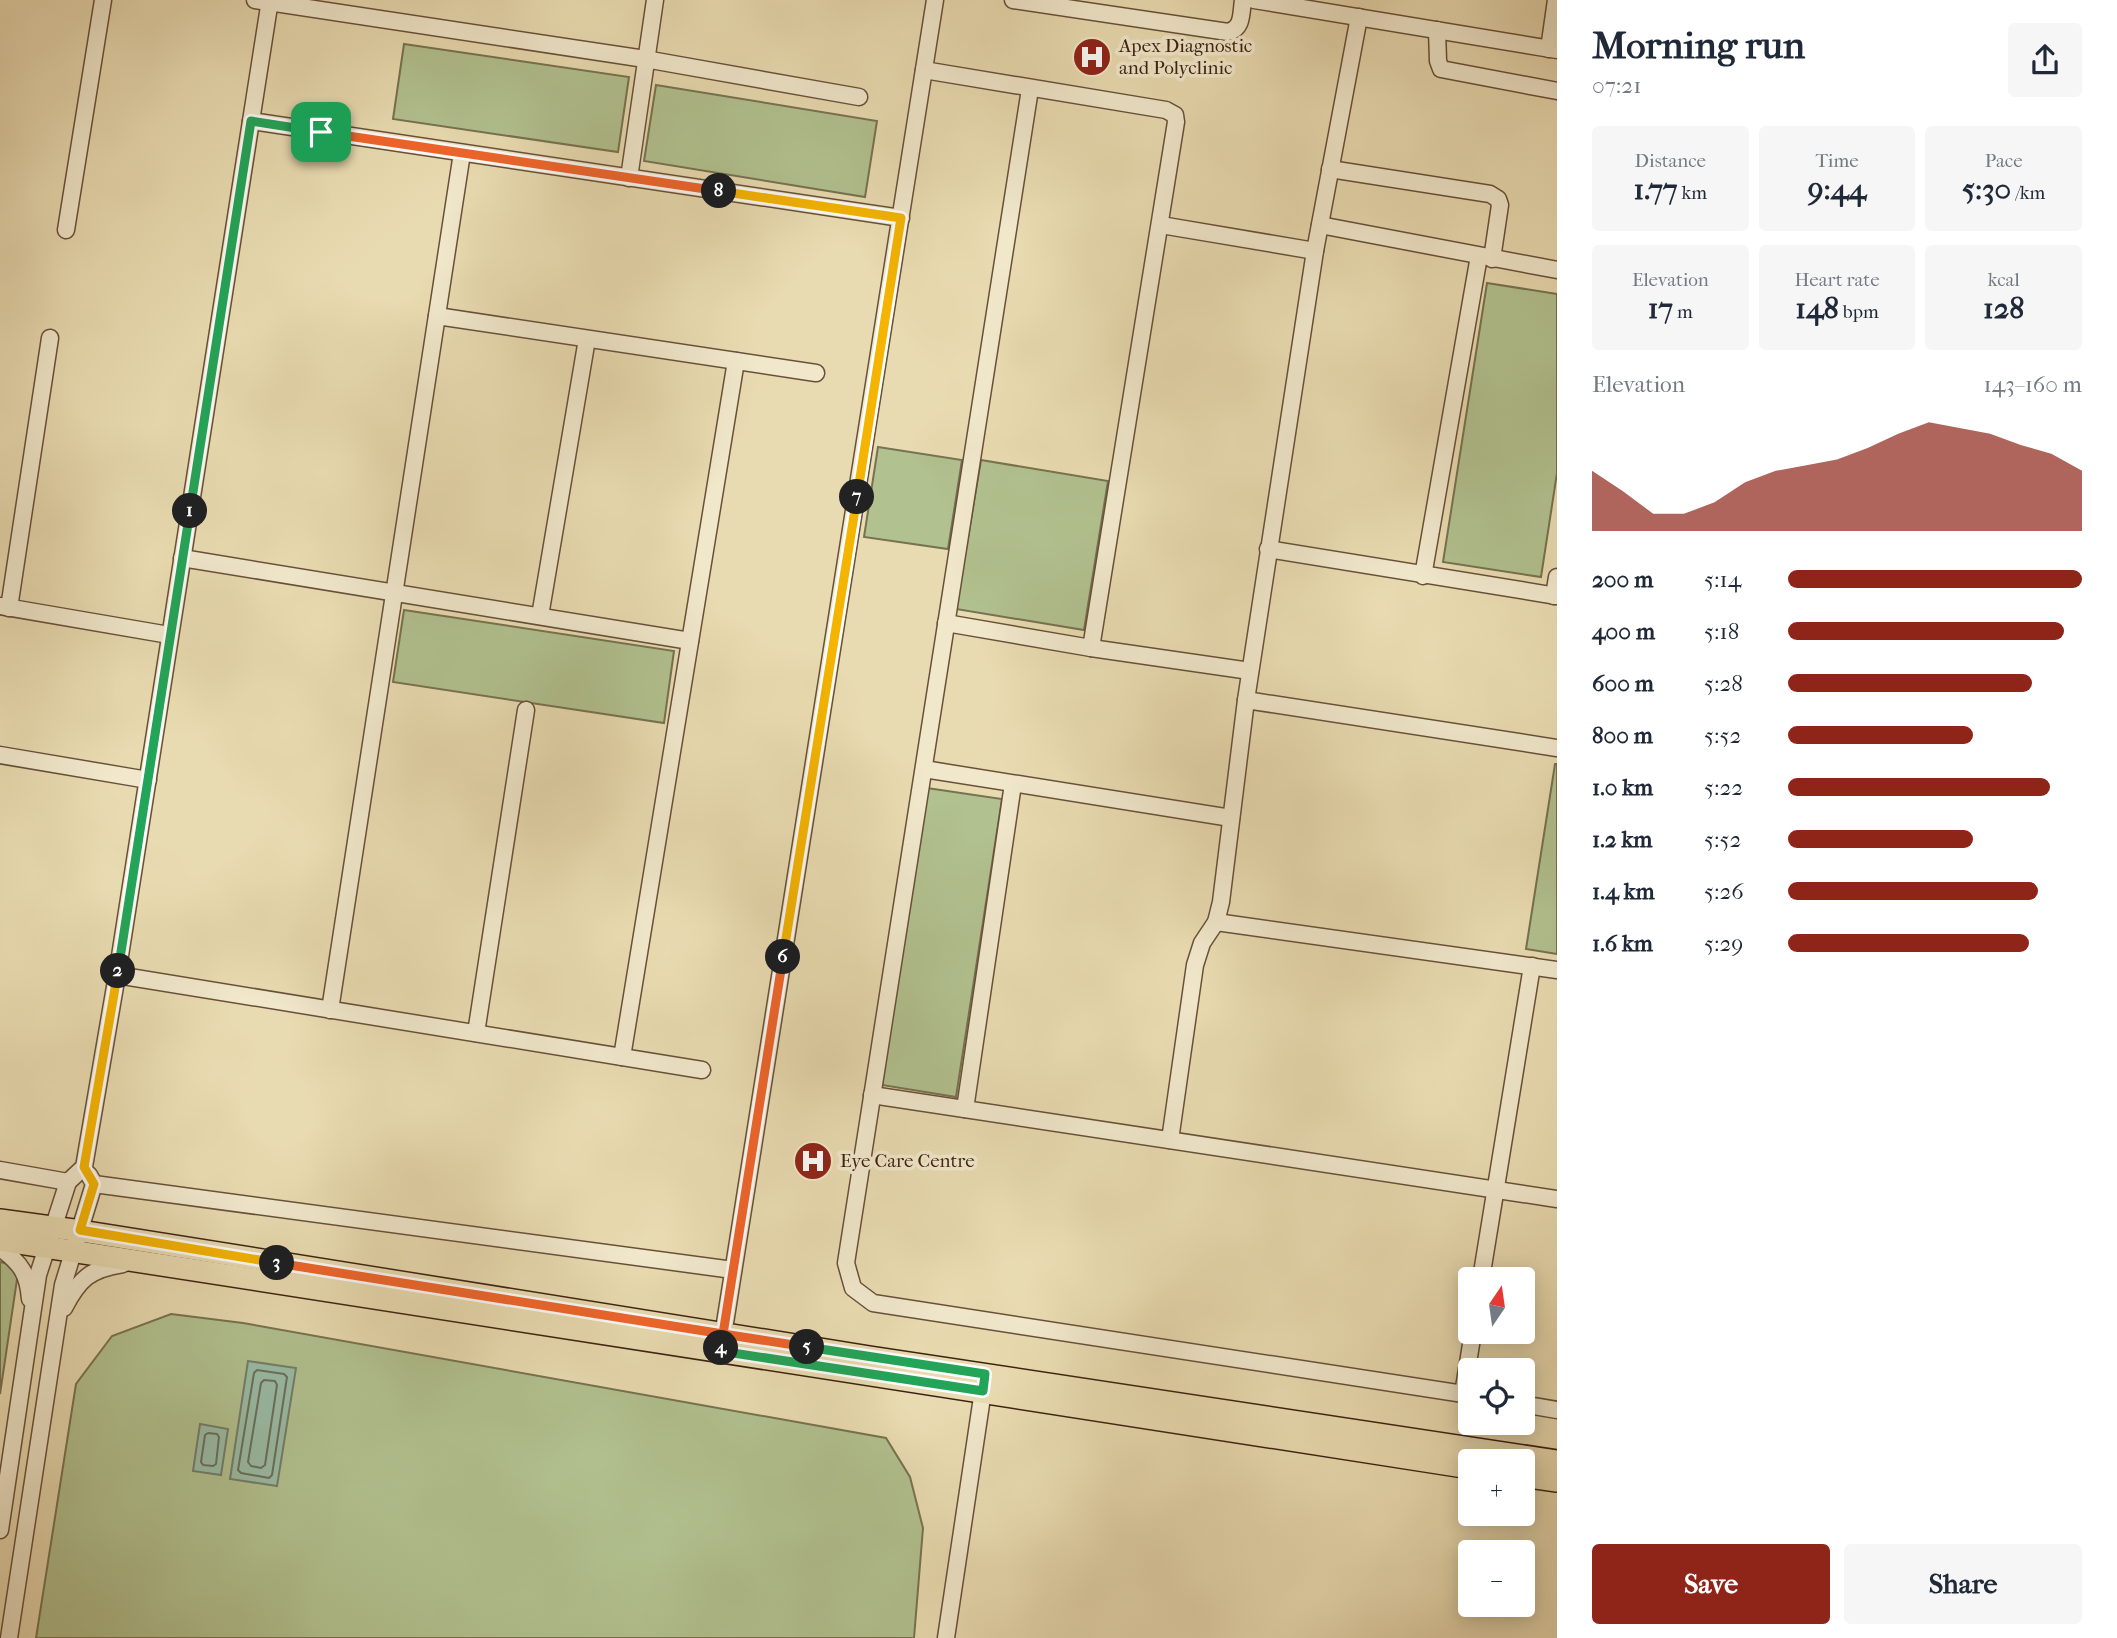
<!DOCTYPE html>
<meta charset="utf-8">
<style>
:root{--surface:#fff;--page:#f6f6f7;--text:#1f2937;--muted:#747a83;--accent:#8f2418}
body{margin:0;font-family:"IM FELL French Canon",serif;background:var(--page);color:var(--text);height:100vh;display:flex;flex-direction:column;font-size:26px;white-space:nowrap}
*{box-sizing:border-box;margin:0}
p{font-size:23px;color:var(--muted)}
.icon{flex:none;width:38px;height:38px;fill:none;stroke:currentColor;stroke-width:2;stroke-linecap:round;stroke-linejoin:round}
.map{position:relative;flex:1;overflow:hidden}
.sheet{display:flex;flex-direction:column;background:var(--surface);width:560px}
.sheet>*{flex:none}
.needle{width:46px;rotate:13deg}
.fabs{position:absolute;left:1458px;top:1267px;display:grid;gap:14px}
.fabs a{display:grid;place-items:center;width:77px;height:77px;border-radius:7px;background:var(--surface);box-shadow:0 4px 18px #0003;font-size:35px}
.pin{position:absolute;display:grid;place-items:center;width:60px;height:60px;color:#fff;margin:-30px;border-radius:14px;box-shadow:0 4px 10px #0006}
.km{position:absolute;width:35px;height:35px;margin:-18px;border-radius:50%;background:#222;color:#fff;font-size:19px;line-height:35px;text-align:center}
.round{display:grid;place-items:center;flex:none;width:74px;height:74px;border-radius:7px;background:var(--page)}
.summary{display:flex;align-items:center;justify-content:space-between;height:119px;padding:0 35px}
h1{font-size:38px;font-weight:700;line-height:52px}
.metrics{display:grid;grid-template-columns:repeat(3,1fr);gap:10px;height:119px;padding:7px 35px}
.metrics div{display:grid;align-content:center;border-radius:7px;background:var(--page);text-align:center}
.metrics b{font-size:30px;font-weight:700}
.metrics small{font-size:19px;font-weight:400}
.metrics p{font-size:19px}
.chart{height:196px;padding:14px 35px}
.chart p{display:flex;justify-content:space-between}
.chart svg{width:100%;height:126px;margin-top:7px;fill:var(--accent);opacity:.7}
.button{display:flex;gap:14px;margin-top:auto;padding:14px 35px}
.button a{flex:1;height:80px;border-radius:7px;background:var(--accent);color:#fff;font-size:28px;font-weight:700;line-height:80px;text-align:center}
.button a+a{background:var(--page);color:var(--text)}
ul{padding:0 35px;list-style:none;font-size:23px}
li{display:grid;grid-template-columns:112px 84px 1fr;align-items:center;height:52px}
li i{height:18px;border-radius:9px;background:var(--accent)}
main{display:flex;flex:1;min-height:0}
.map>svg:first-child{display:block}
</style>
<main>
<div class="map">
<svg width="1557" height="1638" viewBox="0 0 1557 1638">
<rect width="100%" height="100%" fill="#e9dbb1"/>
<filter id="stains"><feTurbulence type="fractalNoise" baseFrequency=".00286" numOctaves="4"/><feColorMatrix values="0 0 0 0 .2 0 0 0 0 .09 0 0 0 0 .02 0 0 0 .5 -.17"/></filter>
<radialGradient id="worn" r=".72"><stop offset=".6" stop-color="#630" stop-opacity="0"/><stop offset="1" stop-color="#630" stop-opacity=".3"/></radialGradient>
<g fill="#b1c18f" stroke="#777250" stroke-width="2">
<path d="M 404,44 L 629,77 L 618,152 L 393,119 Z"/>
<path d="M 656,85 L 877,121 L 865,197 L 644,161 Z"/>
<path d="M 1487,283 L 1557,294 L 1557,473 L 1541,577 L 1443,562 Z"/>
<path d="M 878,447 L 962,460 L 948,549 L 864,537 Z"/>
<path d="M 981,460 L 1108,481 L 1084,630 L 956,609 Z"/>
<path d="M 404,610 L 674,651 L 664,723 L 393,682 Z"/>
<path d="M 1555,764 L 1557,764 L 1557,954 L 1526,949 Z"/>
<path d="M 927,788 L 1002,799 L 956,1097 L 882,1085 Z"/>
<path d="M 0,1262 L 19,1266 L 0,1394 Z"/>
<path d="M 171,1314 L 243,1323 L 886,1438 L 910,1477 L 923,1528 L 914,1638 L 36,1638 L 76,1384 L 112,1336 Z"/>
</g>
<g fill="#99bca6" stroke="#747e6a" stroke-width="2">
<path d="M 248,1361 L 296,1368 L 277,1486 L 230,1479 Z"/>
<path d="M 200,1424 L 228,1429 L 221,1475 L 193,1471 Z"/>
</g>
<g fill="none" stroke-linecap="round" stroke-linejoin="round">
<g stroke="#6b6f5c" stroke-width="2">
<path d="M 257,1370 L 284,1374 L 287,1377 L 272,1475 L 269,1478 L 241,1473 L 238,1470 L 254,1373 Z"/>
<path d="M 264,1380 L 275,1381 L 277,1385 L 265,1465 L 261,1468 L 251,1466 L 248,1462 L 261,1383 Z"/>
<path d="M 208,1433 L 217,1434 L 219,1437 L 216,1464 L 213,1466 L 203,1465 L 201,1462 L 205,1435 Z"/>
</g>
<defs>
<g id="minor">
<path d="M 255,0 L 645,59 L 859,97"/>
<path d="M 1013,0 L 1228,32 C 1243,29 1241,13 1243,0"/>
<path d="M 1254,0 L 1557,50"/>
<path d="M 1437,30 L 1438,61 L 1441,69 L 1557,91"/>
<path d="M 1549,49 L 1556,0"/>
<path d="M 924,70 L 1166,110 L 1175,115 L 1176,122 L 1091,648"/>
<path d="M 1030,89 L 846,1263 L 853,1288 L 873,1303 L 1470,1395"/>
<path d="M 251,121 L 901,218"/>
<path d="M 1330,169 L 1490,194 L 1498,199 L 1500,205 L 1492,259"/>
<path d="M 629,178 L 655,0"/>
<path d="M 1161,225 L 1315,251"/>
<path d="M 1320,225 L 1557,270"/>
<path d="M 66,230 L 103,0"/>
<path d="M 437,316 L 816,373"/>
<path d="M 1268,549 L 1557,596"/>
<path d="M 182,558 L 690,641"/>
<path d="M 1423,576 L 1479,256"/>
<path d="M 1554,596 L 1557,577"/>
<path d="M 0,606 L 169,635"/>
<path d="M 9,608 L 50,338"/>
<path d="M 540,616 L 587,339"/>
<path d="M 946,623 L 1091,648 L 1250,671"/>
<path d="M 1246,700 L 1557,748"/>
<path d="M 0,755 L 148,780"/>
<path d="M 924,769 L 1231,818"/>
<path d="M 1216,922 L 1557,970"/>
<path d="M 117,975 L 702,1070"/>
<path d="M 330,1010 L 462,153"/>
<path d="M 476,1033 L 526,710"/>
<path d="M 622,1057 L 736,361"/>
<path d="M 872,1095 L 1557,1199"/>
<path d="M 965,1109 L 1013,784"/>
<path d="M 1170,1140 L 1195,965 L 1202,943 L 1216,922 L 1221,902 L 1246,700 L 1315,251 L 1359,17"/>
<path d="M 0,1170 L 68,1182"/>
<path d="M 94,1184 L 733,1270"/>
<path d="M 0,1248 C 21,1263 28,1274 30,1299"/>
<path d="M 1481,1279 L 1532,966"/>
<path d="M 64,1308 C 79,1279 90,1269 123,1264"/>
<path d="M 722,1342 L 935,0"/>
<path d="M 1463,1394 L 1473,1332"/>
<path d="M 1522,1404 L 1557,1410"/>
<path d="M 0,1530 L 38,1275 L 68,1182 L 84,1167 L 117,975 L 270,0"/>
<path d="M 9,1638 L 63,1285 L 94,1184 L 89,1175"/>
<path d="M 946,1638 L 984,1384"/>
</g>
<g id="major">
<path d="M 0,1220 L 81,1231 L 870,1357 L 1557,1461"/>
<path d="M 0,1240 L 1470,1468"/>
<path d="M 1522,1476 L 1557,1481"/>
</g>
</defs>
<use href="#minor" stroke="#685039" stroke-width="19"/>
<use href="#major" stroke="#3d2211" stroke-width="24"/>
<use href="#minor" stroke="#f1e8cc" stroke-width="16"/>
<use href="#major" stroke="#e9dbb1" stroke-width="21"/>
</g>
<g fill="none" stroke-linecap="round" stroke-linejoin="round">
<defs>
<path id="split-1" d="M 190,511 L 251,121 L 321,132"/>
<path id="split-2" d="M 118,971 L 190,511"/>
<path id="split-3" d="M 118,971 L 84,1167 L 94,1184 L 80,1230 L 277,1263"/>
<path id="split-4" d="M 277,1263 L 723,1334 L 721,1348"/>
<path id="split-5" d="M 721,1348 L 720,1351 L 983,1391 L 985,1374 L 807,1347"/>
<path id="split-6" d="M 783,957 L 723,1334 L 807,1347"/>
<path id="split-7" d="M 783,957 L 857,497"/>
<path id="split-8" d="M 719,191 L 901,218 L 857,497"/>
<path id="split-9" d="M 321,132 L 719,191"/>
</defs>
<use href="#split-1" stroke="#fff" stroke-width="14"/>
<use href="#split-2" stroke="#fff" stroke-width="14"/>
<use href="#split-3" stroke="#fff" stroke-width="14"/>
<use href="#split-4" stroke="#fff" stroke-width="14"/>
<use href="#split-5" stroke="#fff" stroke-width="14"/>
<use href="#split-6" stroke="#fff" stroke-width="14"/>
<use href="#split-7" stroke="#fff" stroke-width="14"/>
<use href="#split-8" stroke="#fff" stroke-width="14"/>
<use href="#split-9" stroke="#fff" stroke-width="14"/>
<use href="#split-1" stroke="#22a559" stroke-width="9"/>
<use href="#split-2" stroke="#22a559" stroke-width="9"/>
<use href="#split-3" stroke="#f5b400" stroke-width="9"/>
<use href="#split-4" stroke="#f0652b" stroke-width="9"/>
<use href="#split-5" stroke="#22a559" stroke-width="9"/>
<use href="#split-6" stroke="#f0652b" stroke-width="9"/>
<use href="#split-7" stroke="#f5b400" stroke-width="9"/>
<use href="#split-8" stroke="#f5b400" stroke-width="9"/>
<use href="#split-9" stroke="#f0652b" stroke-width="9"/>
</g>
<defs>
<symbol id="hospital-disc" viewBox="-11 -11 22 22"><circle r="9.5" fill="#8f2418" stroke="#f1e8cc"/><path d="M-5-5h3v3.5h4V-5h3V5h-3V1.5h-4V5h-3Z" fill="#fff"/></symbol>
</defs>
<g fill-rule="evenodd">
<use href="#hospital-disc" x="1070" y="35" width="44" height="44"/>
<use href="#hospital-disc" x="791" y="1139" width="44" height="44"/>
</g>
<g text-anchor="middle" dominant-baseline="central" stroke-width="7" stroke-linejoin="round" paint-order="stroke">
<g font-size="19" fill="#3d2211" stroke="#f1e8cc" text-anchor="start">
<text x="1119" y="46">Apex Diagnostic<tspan x="1119" dy="22">and Polyclinic</tspan></text>
<text x="840" y="1161">Eye Care Centre</text>
</g>
</g>
<rect width="100%" height="100%" filter="url(#stains)"/>
<rect width="100%" height="100%" fill="url(#worn)"/>
</svg>
<div class="fabs">
<a><svg class="needle" viewBox="-14 -14 28 28"><path d="M0-13l5 13h-10z" fill="#e53935"/><path d="M0 13l5-13h-10z" fill="#747a83"/></svg></a>
<a><svg class="icon" aria-label="locate" viewBox="0 0 24 24"><circle cx="12" cy="12" r="6"/><path d="M12 2v4M12 18v4M2 12h4M18 12h4"/></svg></a>
<a>+</a>
<a>−</a>
</div>
<div class="pin" style="left:321px;top:132px;background:#1e9e55"><svg class="icon" aria-label="arrive" viewBox="0 0 24 24"><path d="M6 21V4h12l-3 4 3 4H6"/></svg></div>
<b class="km" style="left:190px;top:511px">1</b>
<b class="km" style="left:118px;top:971px">2</b>
<b class="km" style="left:277px;top:1263px">3</b>
<b class="km" style="left:721px;top:1348px">4</b>
<b class="km" style="left:807px;top:1347px">5</b>
<b class="km" style="left:783px;top:957px">6</b>
<b class="km" style="left:857px;top:497px">7</b>
<b class="km" style="left:719px;top:191px">8</b>
</div>
<section class="sheet">
<div class="summary"><div><h1>Morning run</h1><p>07:21</p></div><a class="round"><svg class="icon" aria-label="share" viewBox="0 0 24 24"><path d="M12 15V3M7 8l5-5 5 5M5 13v7h14v-7"/></svg></a></div>
<div class="metrics">
<div><p>Distance</p><b>1.77<small> km</small></b></div>
<div><p>Time</p><b>9:44</b></div>
<div><p>Pace</p><b>5:30<small> /km</small></b></div>
</div>
<div class="metrics">
<div><p>Elevation</p><b>17<small> m</small></b></div>
<div><p>Heart rate</p><b>148<small> bpm</small></b></div>
<div><p>kcal</p><b>128</b></div>
</div>
<div class="chart"><p><span>Elevation</span>143–160 m</p>
<svg viewBox="0 0 160 44" preserveAspectRatio="none"><path d="M0 44V23L10 30L20 38L30 38L40 34L50 27L60 23L70 21L80 19L90 15L100 10L110 6L120 8L130 10L140 14L150 17L160 23V44z"/></svg>
</div>
<ul>
<li><b>200 m</b>5:14<i style="width:100%"></i></li>
<li><b>400 m</b>5:18<i style="width:94%"></i></li>
<li><b>600 m</b>5:28<i style="width:83%"></i></li>
<li><b>800 m</b>5:52<i style="width:63%"></i></li>
<li><b>1.0 km</b>5:22<i style="width:89%"></i></li>
<li><b>1.2 km</b>5:52<i style="width:63%"></i></li>
<li><b>1.4 km</b>5:26<i style="width:85%"></i></li>
<li><b>1.6 km</b>5:29<i style="width:82%"></i></li>
</ul>
<div class="button"><a>Save</a><a>Share</a></div>
</section>
</main>
